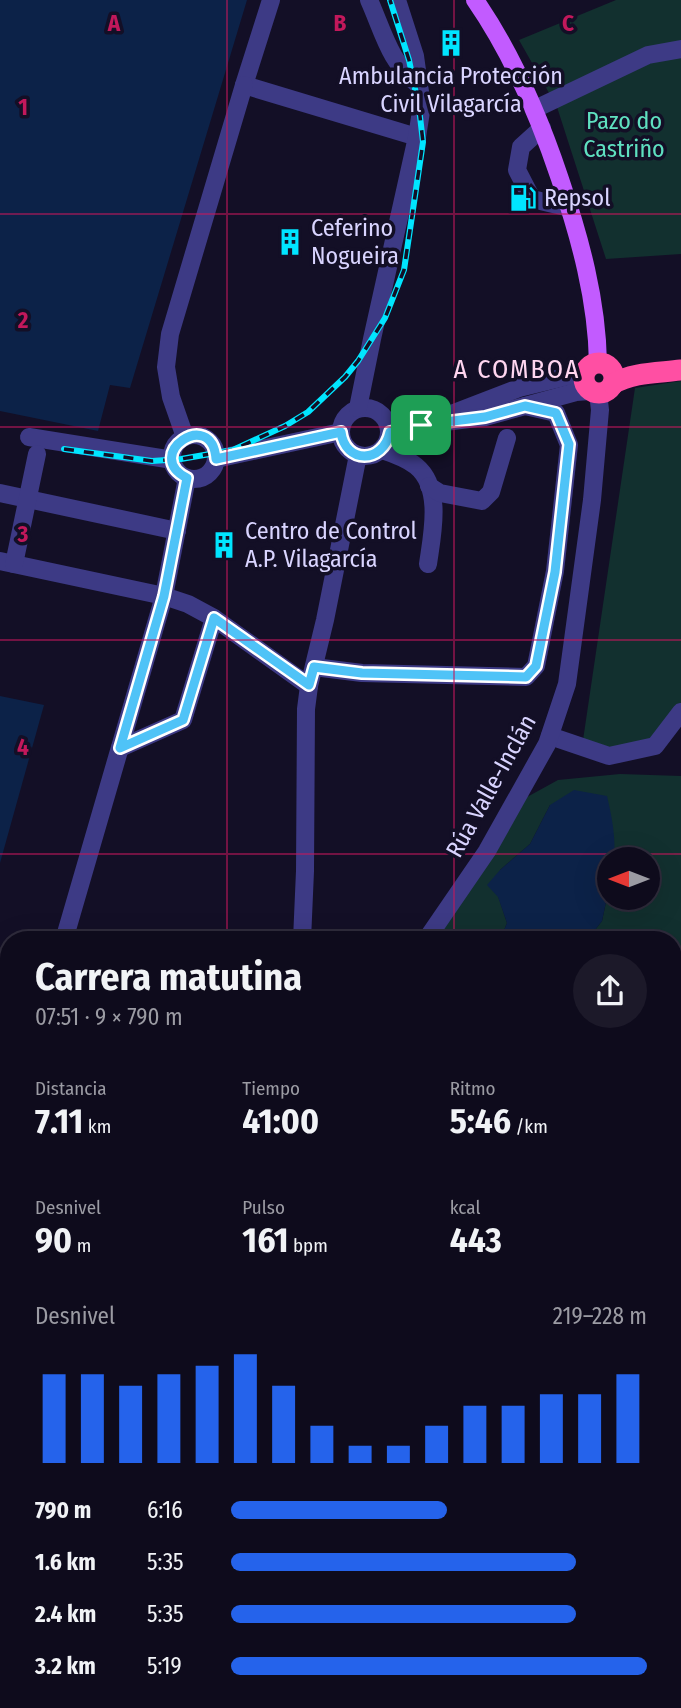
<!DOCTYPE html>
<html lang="es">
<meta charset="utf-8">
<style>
:root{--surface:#0e0b1c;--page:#1c1929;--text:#f1f3f6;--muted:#9b9ba3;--line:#2e2b3b;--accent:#2563eb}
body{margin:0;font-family:"Fira Sans Condensed",sans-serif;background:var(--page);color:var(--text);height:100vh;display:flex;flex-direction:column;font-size:26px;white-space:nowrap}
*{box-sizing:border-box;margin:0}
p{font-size:23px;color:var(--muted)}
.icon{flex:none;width:38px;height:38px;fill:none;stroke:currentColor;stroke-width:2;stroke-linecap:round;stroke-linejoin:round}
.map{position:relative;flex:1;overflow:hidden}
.sheet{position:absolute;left:0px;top:931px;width:682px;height:777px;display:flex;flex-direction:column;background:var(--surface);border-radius:28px 28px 0 0;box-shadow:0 7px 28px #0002,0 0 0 2px var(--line)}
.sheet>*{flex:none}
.needle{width:46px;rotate:270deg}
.fabs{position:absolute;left:597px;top:847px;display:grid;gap:14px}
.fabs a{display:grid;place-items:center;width:63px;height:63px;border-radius:50%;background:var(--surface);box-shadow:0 7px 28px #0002,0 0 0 2px var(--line);font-size:35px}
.pin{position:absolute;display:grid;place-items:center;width:60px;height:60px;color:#fff;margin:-30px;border-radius:14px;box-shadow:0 4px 10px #0006}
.round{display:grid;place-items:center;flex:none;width:74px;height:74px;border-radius:37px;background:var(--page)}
.summary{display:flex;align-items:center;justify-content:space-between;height:119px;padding:0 35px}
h1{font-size:38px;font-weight:700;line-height:52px}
.metrics{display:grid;grid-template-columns:repeat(3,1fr);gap:10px;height:119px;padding:7px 35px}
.metrics div{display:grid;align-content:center}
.metrics b{font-size:35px;font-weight:700}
.metrics small{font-size:19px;font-weight:400}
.metrics p{font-size:19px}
.chart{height:196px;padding:14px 35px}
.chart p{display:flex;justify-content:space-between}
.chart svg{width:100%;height:126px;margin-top:7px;stroke:var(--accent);stroke-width:6}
ul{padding:0 35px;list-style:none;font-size:23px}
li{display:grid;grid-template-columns:112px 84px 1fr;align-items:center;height:52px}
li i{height:18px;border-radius:9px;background:var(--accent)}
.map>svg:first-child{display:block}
</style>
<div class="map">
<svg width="681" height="1708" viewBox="0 0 681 1708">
<rect width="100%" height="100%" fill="#130f26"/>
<g fill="#12302f">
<path d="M 616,0 L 681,0 L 681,254 L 606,259 L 557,107 L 519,40 Z"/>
<path d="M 681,381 L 681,710 L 655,746 L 609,756 L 582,747 L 635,388 Z"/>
<path d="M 620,774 L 681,776 L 681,1443 L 674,1440 L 674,940 L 587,940 L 602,921 L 609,888 L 609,898 L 648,898 L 648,859 L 613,859 L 550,805 L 530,844 L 500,870 L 498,896 L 507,923 L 500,940 L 426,940 L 500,812 L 558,780 Z"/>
<path d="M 147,1699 L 486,1699 L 463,1703 L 454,1708 L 154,1708 Z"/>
</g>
<g fill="#0c2248">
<path d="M 0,0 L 247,0 L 130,388 L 110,385 L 98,431 L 0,411 Z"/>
<path d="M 0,696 L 44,705 L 0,863 Z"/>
<path d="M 574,790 L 607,796 C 612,817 616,838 614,859 L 609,859 L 609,888 L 602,921 L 587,940 L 500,940 L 507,923 L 498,897 L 487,885 L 500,870 L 530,844 L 550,805 Z"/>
</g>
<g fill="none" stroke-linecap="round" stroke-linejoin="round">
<g stroke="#3d3a85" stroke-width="18">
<path d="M 271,0 L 244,85 L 417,137"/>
<path d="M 369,0 C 383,31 390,64 419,85"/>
<path d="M 535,109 L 648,55 L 681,49"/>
<path d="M 542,128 L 521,147 L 517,170 L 532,199 L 570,208"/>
<circle cx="365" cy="432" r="24"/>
<path d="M 358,408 L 372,339 L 417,137 L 422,105 L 419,85 L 415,56 L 397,0"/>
<path d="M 449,415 L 519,388 L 585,372"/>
<path d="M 389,432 L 421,425 L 485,417 L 576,392 L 590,391"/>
<circle cx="194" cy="457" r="22"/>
<path d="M 29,437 L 173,460"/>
<path d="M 185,437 L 171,397 L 166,367 L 170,334 L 244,85"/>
<path d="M 382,450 C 394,454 406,458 416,466 C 443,488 432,535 428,564"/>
<path d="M 216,459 L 341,432"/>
<path d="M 429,486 L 440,493 L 482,501 L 491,492 L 507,438"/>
<path d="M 0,493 L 177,531"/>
<path d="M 0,561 L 164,596 L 188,604 L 214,618 L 309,686"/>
<path d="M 14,564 L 37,454"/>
<path d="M 314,667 L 362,673 L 526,677 L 536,666 L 555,571 L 569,445 L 556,413 L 525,406"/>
<path d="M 550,736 L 609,756 L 655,746 L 681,712"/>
<path d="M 120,748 L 183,720 L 214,618"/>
<path d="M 64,940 L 164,596 L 187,478"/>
<path d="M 302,940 L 305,871 L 306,709 L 309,686 L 325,620 L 358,455"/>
<path d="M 426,940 L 487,851 L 547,744 L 567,684 L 592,500 L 600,410 L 598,393"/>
<path d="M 0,1163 L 9,1132"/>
<path d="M 674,1440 L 681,1443"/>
<path d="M 674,1489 L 681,1482"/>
<path d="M 0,1500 L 9,1493"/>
<path d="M 674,1567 L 680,1571 L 681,1575"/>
<path d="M 2,1708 L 5,1565 L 9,1556"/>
<path d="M 535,1708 L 537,1705 L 568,1700 L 592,1708"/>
</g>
<path stroke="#c25bff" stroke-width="18" d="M 475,0 C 513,55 539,116 560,179 C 580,238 597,300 598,363"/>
<g stroke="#ff4fa3" stroke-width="21">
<circle cx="599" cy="378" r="15"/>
<path d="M 613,384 C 633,372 659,373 681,370"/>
</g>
<defs>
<path id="rail" d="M 64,449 L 152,461 L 181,459 L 233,450 L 285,426 L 308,412 L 345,377 L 358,361 L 385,318 L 404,270 L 423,142 L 419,108 L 409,60 L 390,0"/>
</defs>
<use href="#rail" stroke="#00e5ff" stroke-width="6"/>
<use href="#rail" stroke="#130f26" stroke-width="3.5" stroke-dasharray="10" stroke-linecap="butt"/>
</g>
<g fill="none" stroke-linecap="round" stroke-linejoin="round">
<defs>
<path id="route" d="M 525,406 L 556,413 L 569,444 L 555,572 L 536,666 L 526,677 L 362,673 L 314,667 L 309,685 L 214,618 L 183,720 L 120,748 L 164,596 L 187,478 C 141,455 212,406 216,459 L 341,432 C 345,464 383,464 390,432 L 421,425 L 485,417 Z"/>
</defs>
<use href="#route" stroke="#fff" stroke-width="14"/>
<use href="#route" stroke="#4fc3f7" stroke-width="9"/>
</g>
<path fill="none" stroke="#c2185b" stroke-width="2" stroke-opacity="0.55" d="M 227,0 L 227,940M 454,0 L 454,940M 0,214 L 681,214M 0,427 L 681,427M 0,640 L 681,640M 0,854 L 681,854M 0,1068 L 9,1068M 674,1068 L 681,1068M 0,1281 L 9,1281M 674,1281 L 681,1281M 0,1494 L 9,1494M 674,1494 L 681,1494M 227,1699 L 227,1708M 454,1699 L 454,1708"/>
<defs>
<symbol id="building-bare" viewBox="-9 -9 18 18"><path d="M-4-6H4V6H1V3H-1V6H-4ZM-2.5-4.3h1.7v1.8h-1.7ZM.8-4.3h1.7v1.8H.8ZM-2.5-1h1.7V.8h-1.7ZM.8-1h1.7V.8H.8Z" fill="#00e5ff" stroke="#130f26" stroke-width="2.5" paint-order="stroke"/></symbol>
<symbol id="fuel-bare" viewBox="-9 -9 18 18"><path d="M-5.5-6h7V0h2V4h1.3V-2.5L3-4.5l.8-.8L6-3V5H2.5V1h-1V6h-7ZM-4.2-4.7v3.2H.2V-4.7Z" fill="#00e5ff" stroke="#130f26" stroke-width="2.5" paint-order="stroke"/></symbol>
</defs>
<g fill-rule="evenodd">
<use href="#building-bare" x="432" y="24" width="38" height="38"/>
<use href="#fuel-bare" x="504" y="179" width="38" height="38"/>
<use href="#building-bare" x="271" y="223" width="38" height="38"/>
<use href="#building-bare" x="205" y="526" width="38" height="38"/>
</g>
<g text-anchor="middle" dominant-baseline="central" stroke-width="7" stroke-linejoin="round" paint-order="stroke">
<g font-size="24" fill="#d9d4ff" stroke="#130f26" text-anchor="start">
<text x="451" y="76" text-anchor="middle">Ambulancia Protección<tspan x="451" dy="28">Civil Vilagarcía</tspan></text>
<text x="544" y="198">Repsol</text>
<text x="311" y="228">Ceferino<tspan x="311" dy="28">Nogueira</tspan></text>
<text x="245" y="531">Centro de Control<tspan x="245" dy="28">A.P. Vilagarcía</tspan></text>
</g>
<g font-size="24" fill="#5fe0c0" stroke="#130f26">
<text x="624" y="121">Pazo do<tspan x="624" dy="28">Castriño</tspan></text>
</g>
<g font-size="24" fill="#d9d4ff" stroke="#130f26">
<text transform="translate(491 786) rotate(-61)">Rúa Valle-Inclán</text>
</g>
<g font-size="26" letter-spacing="2" fill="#ffd6f0" stroke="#130f26">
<text x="517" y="369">A COMBOA</text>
</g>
</g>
<g font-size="23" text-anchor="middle" font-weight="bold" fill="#c2185b" stroke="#130f26" stroke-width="7" stroke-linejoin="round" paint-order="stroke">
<text x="114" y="31">A</text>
<text x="340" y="31">B</text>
<text x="568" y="31">C</text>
<text x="23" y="115">1</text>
<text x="23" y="328">2</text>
<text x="23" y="542">3</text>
<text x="23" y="755">4</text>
</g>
</svg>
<div class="fabs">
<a><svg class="needle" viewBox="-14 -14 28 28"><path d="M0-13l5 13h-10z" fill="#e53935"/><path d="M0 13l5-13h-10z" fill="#9b9ba3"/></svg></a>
</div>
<div class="pin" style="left:421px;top:425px;background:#1e9e55"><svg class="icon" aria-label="arrive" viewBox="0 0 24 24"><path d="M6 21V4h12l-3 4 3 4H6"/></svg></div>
<section class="sheet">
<div class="summary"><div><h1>Carrera matutina</h1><p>07:51 · 9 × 790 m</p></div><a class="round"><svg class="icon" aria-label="share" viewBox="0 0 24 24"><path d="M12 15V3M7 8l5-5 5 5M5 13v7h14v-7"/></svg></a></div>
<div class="metrics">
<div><p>Distancia</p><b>7.11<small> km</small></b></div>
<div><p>Tiempo</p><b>41:00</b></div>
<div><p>Ritmo</p><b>5:46<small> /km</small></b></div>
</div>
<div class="metrics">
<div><p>Desnivel</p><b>90<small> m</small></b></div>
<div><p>Pulso</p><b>161<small> bpm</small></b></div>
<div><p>kcal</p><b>443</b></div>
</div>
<div class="chart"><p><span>Desnivel</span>219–228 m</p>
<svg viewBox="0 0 160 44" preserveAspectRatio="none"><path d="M5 44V13M15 44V13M25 44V17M35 44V13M45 44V10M55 44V6M65 44V17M75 44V31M85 44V38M95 44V38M105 44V31M115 44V24M125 44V24M135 44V20M145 44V20M155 44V13"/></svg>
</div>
<ul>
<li><b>790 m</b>6:16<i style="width:52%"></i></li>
<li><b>1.6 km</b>5:35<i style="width:83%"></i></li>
<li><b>2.4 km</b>5:35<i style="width:83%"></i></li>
<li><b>3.2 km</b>5:19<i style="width:100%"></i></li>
</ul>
</section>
</div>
